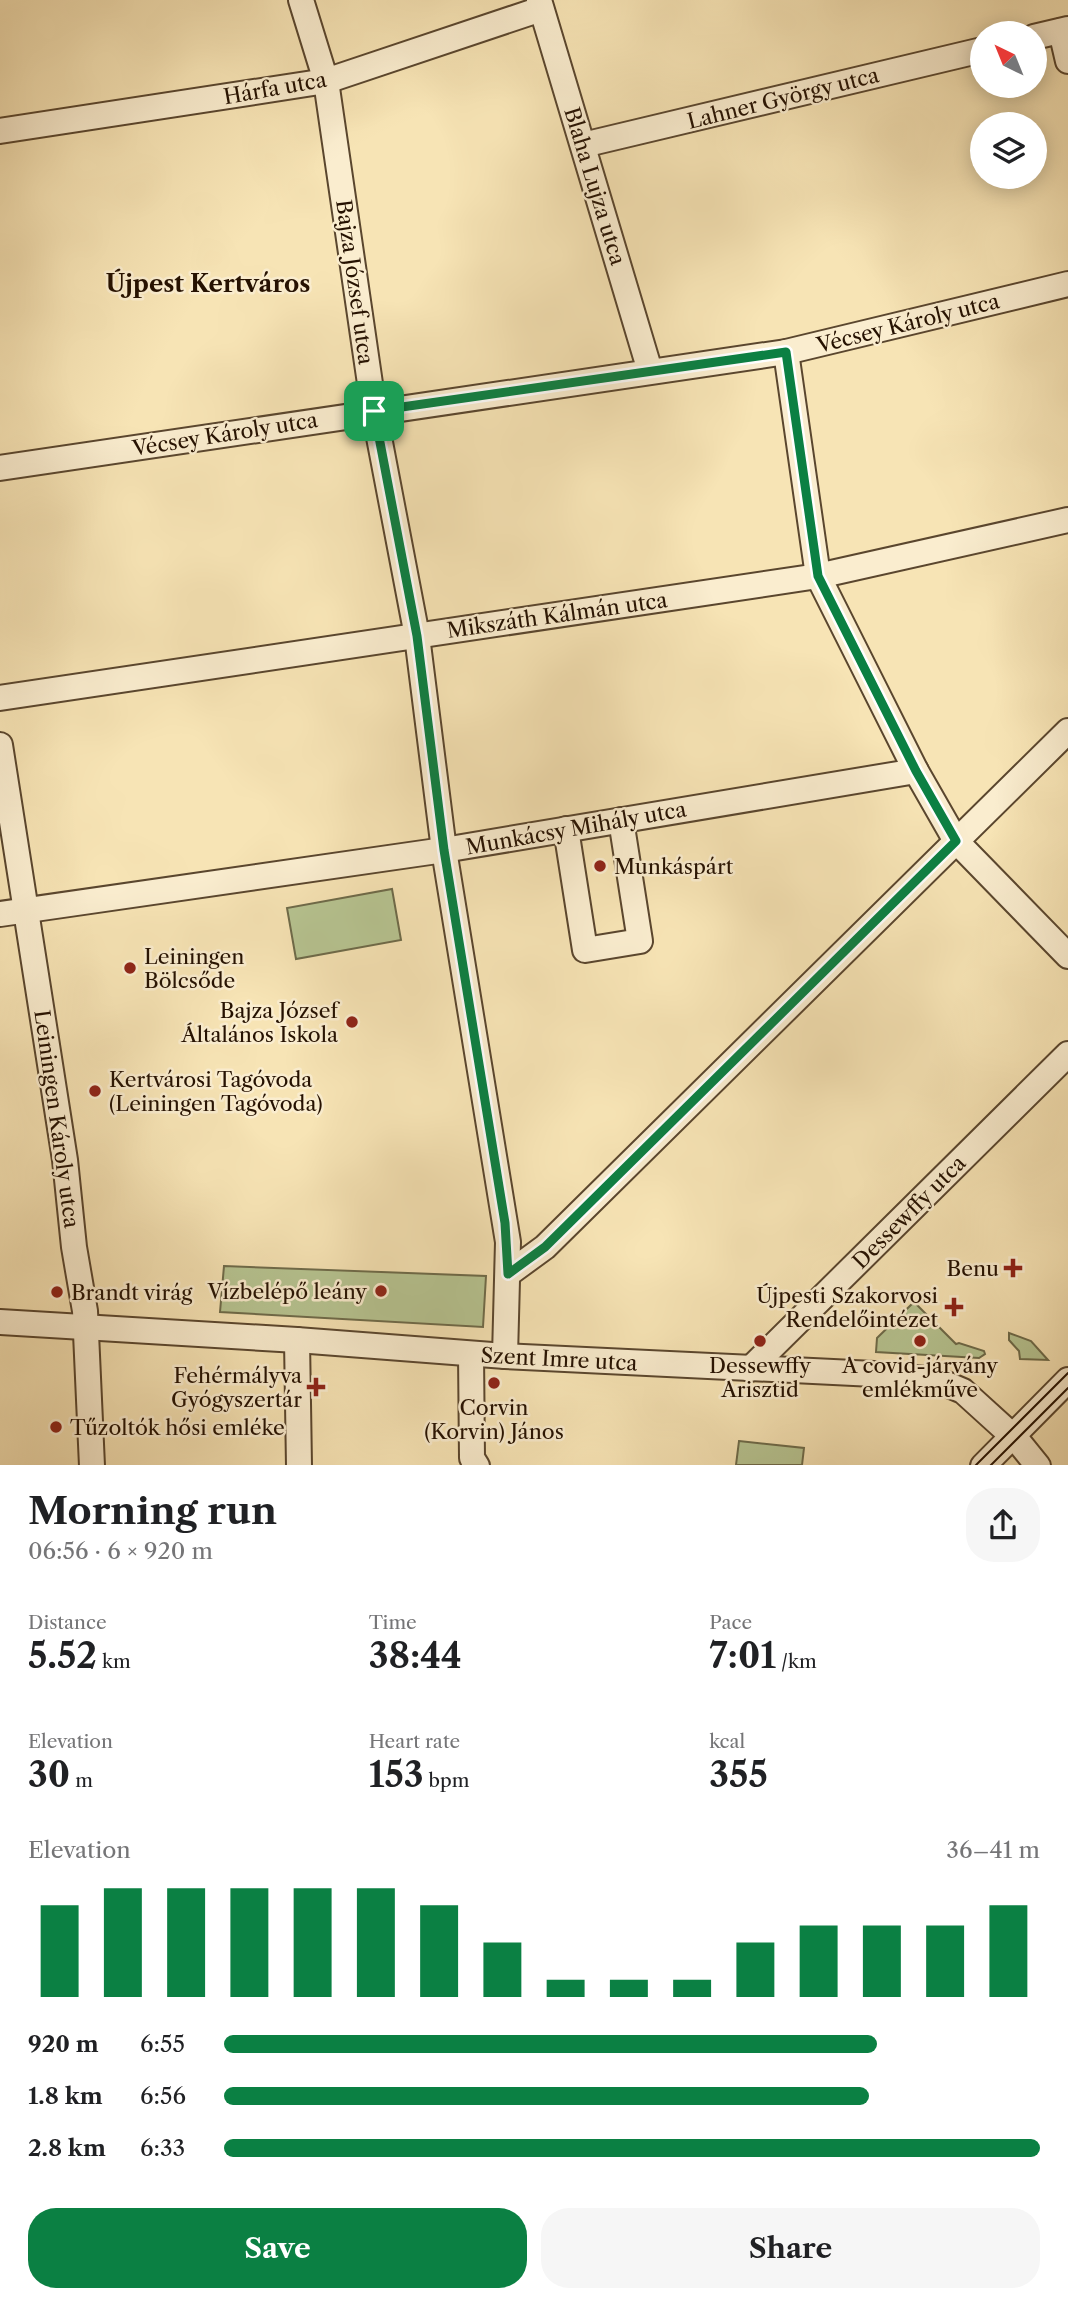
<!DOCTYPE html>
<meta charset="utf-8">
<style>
:root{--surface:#fff;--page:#f6f6f6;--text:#202124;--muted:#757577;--accent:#0b8043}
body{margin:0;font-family:"Libre Caslon Text",serif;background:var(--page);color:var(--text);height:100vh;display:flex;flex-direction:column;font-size:26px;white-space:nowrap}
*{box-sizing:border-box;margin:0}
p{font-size:23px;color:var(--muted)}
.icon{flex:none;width:38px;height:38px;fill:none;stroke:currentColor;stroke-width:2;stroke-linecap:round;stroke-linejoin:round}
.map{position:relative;height:1465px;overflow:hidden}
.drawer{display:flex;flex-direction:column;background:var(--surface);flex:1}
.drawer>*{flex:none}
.needle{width:46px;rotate:317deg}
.tools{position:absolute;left:970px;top:21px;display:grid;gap:14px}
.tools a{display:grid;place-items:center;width:77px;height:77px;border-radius:50%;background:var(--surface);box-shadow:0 4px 18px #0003;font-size:35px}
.pin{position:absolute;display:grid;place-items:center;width:60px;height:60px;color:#fff;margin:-30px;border-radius:14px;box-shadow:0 4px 10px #0006}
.round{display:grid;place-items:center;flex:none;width:74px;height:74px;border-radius:28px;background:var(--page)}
.overview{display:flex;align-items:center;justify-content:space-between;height:119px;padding:0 28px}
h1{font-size:38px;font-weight:800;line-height:52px}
.stats{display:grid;grid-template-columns:repeat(3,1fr);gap:10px;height:119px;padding:7px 28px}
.stats div{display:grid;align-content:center}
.stats b{font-size:35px;font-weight:800}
.stats small{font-size:19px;font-weight:400}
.stats p{font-size:19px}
.chart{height:196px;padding:14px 28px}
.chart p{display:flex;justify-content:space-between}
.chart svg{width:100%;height:126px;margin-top:7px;stroke:var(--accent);stroke-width:6}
.action{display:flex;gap:14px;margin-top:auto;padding:14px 28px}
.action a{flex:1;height:80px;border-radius:28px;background:var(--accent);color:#fff;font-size:28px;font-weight:800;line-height:80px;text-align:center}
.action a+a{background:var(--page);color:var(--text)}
ul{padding:0 28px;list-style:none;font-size:23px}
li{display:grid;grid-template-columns:112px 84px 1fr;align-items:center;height:52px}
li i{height:18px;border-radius:9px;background:var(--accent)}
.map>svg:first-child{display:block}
</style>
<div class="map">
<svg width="1068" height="1466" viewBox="0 0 1068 1466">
<rect width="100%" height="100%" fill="#f7e4b5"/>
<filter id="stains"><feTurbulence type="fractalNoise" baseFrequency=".00286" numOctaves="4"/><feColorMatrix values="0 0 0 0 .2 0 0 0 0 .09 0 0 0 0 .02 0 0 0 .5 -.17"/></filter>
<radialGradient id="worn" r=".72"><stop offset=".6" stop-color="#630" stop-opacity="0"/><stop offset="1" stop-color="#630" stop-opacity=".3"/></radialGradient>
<g fill="#b7c592" stroke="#6e6b4a" stroke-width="2">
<path d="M 392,889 L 401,940 L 296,959 L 287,908 Z"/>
<path d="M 224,1266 L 486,1276 L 483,1327 L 220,1312 Z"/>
<path d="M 914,1302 L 956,1344 L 959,1343 L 984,1351 L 985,1354 L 979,1358 L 876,1352 L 877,1338 Z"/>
<path d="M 1009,1333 L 1031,1341 L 1048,1360 L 1020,1359 L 1019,1351 L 1009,1340 Z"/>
<path d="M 739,1441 L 804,1448 L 802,1465 L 736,1465 Z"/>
</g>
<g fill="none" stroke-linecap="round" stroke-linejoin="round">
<defs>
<g id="minor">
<path d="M 301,0 L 326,81 L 374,411 L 417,636 L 444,850 L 508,1242 L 505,1356"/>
<path d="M 539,0 L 650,371"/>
<path d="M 1061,31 L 1068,61"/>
<path d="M 1034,37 L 1068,29"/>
<path d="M 0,131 L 326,81 L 541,9"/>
<path d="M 583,145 L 982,50"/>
<path d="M 786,352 L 818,576 L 916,771 L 956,841 L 1068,956"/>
<path d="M 0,468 L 786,352 L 1068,284"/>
<path d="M 0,698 L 818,576 L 1068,520"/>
<path d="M 0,745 L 65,1160 L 74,1247 L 85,1311 L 92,1466"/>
<path d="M 566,829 L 585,950 L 640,941 L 621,820"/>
<path d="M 0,914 L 444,850 L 916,771"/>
<path d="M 508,1274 L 545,1247 L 1068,731"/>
<path d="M 0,1322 L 297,1340 L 505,1356 L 874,1374 L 937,1380 L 963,1391 L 1017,1440 L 1038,1466"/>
<path d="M 297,1340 L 299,1466"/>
<path d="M 471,1354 L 472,1458 L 477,1466"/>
<path d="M 750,1369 L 1068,1054"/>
<path d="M 983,1466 L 1068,1380"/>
</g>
</defs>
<use href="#minor" stroke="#5a462e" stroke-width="28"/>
<use href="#minor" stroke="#faedcf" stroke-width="24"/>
<g stroke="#251101" stroke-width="2">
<path d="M 975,1466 L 1068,1373"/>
<path d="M 990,1466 L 1068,1388"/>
</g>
</g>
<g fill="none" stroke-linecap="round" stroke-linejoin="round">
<defs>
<path id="route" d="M 786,352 L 818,576 L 916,771 L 956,841 L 545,1247 L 508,1274 L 505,1223 L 444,850 L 417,636 L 374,411 Z"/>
</defs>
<use href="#route" stroke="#fff" stroke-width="14"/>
<use href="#route" stroke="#0b8043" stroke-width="9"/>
</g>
<g fill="#8f2418" stroke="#faedcf" stroke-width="2.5">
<circle cx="600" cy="866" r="7"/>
<circle cx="130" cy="968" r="7"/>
<circle cx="352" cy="1022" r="7"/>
<circle cx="95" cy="1091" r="7"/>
<path d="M1009.5 1257.5h7v7h7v7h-7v7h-7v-7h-7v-7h7z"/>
<circle cx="381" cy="1291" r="7"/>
<circle cx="57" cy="1292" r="7"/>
<path d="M950.5 1296.5h7v7h7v7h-7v7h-7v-7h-7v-7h7z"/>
<circle cx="760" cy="1341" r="7"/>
<circle cx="920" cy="1341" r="7"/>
<circle cx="494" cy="1383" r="7"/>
<path d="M312.5 1376.5h7v7h7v7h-7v7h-7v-7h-7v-7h7z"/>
<circle cx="56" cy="1427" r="7"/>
</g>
<g text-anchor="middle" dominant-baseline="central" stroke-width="5" stroke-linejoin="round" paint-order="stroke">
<g font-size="21" fill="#251101" stroke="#faedcf">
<text transform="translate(275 88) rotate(-10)">Hárfa utca</text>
<text transform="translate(783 98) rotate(-14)">Lahner György utca</text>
<text transform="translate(595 186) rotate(73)">Blaha Lujza utca</text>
<text transform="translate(355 282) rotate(82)">Bajza József utca</text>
<text transform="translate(908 323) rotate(-14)">Vécsey Károly utca</text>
<text transform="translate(225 434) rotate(-9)">Vécsey Károly utca</text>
<text transform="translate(557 615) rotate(-8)">Mikszáth Kálmán utca</text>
<text transform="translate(576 828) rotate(-10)">Munkácsy Mihály utca</text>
<text transform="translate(57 1119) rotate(82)">Leiningen Károly utca</text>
<text transform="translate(909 1212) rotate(-45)">Dessewffy utca</text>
<text transform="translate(559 1359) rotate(3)">Szent Imre utca</text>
</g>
<g font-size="21" fill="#251101" stroke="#faedcf" text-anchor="start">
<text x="614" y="866">Munkáspárt</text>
<text x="144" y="956">Leiningen<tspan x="144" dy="24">Bölcsőde</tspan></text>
<text x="338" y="1010" text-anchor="end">Bajza József<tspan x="338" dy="24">Általános Iskola</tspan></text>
<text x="109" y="1079">Kertvárosi Tagóvoda<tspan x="109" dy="24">(Leiningen Tagóvoda)</tspan></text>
<text x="999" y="1268" text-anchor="end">Benu</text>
<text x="367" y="1291" text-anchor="end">Vízbelépő leány</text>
<text x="71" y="1292">Brandt virág</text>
<text x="938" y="1295" text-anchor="end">Újpesti Szakorvosi<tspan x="938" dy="24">Rendelőintézet</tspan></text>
<text x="760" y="1365" text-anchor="middle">Dessewffy<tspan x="760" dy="24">Arisztid</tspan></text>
<text x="920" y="1365" text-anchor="middle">A covid-járvány<tspan x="920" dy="24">emlékműve</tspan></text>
<text x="302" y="1375" text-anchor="end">Fehérmályva<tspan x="302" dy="24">Gyógyszertár</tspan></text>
<text x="494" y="1407" text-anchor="middle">Corvin<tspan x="494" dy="24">(Korvin) János</tspan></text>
<text x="70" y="1427">Tűzoltók hősi emléke</text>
</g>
<g font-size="24" font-weight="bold" fill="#251101" stroke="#faedcf">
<text x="208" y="283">Újpest Kertváros</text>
</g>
</g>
<rect width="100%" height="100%" filter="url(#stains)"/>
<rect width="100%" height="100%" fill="url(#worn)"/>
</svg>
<div class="tools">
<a><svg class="needle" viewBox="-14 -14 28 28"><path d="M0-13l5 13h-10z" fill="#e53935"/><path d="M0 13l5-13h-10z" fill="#757577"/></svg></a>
<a><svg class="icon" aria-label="layers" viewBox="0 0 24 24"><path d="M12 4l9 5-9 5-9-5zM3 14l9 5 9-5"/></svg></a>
</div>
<div class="pin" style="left:374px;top:411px;background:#1e9e55"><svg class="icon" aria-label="arrive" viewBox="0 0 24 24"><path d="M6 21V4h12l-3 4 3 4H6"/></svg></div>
</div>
<section class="drawer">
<div class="overview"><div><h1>Morning run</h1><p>06:56 · 6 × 920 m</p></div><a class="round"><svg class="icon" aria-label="share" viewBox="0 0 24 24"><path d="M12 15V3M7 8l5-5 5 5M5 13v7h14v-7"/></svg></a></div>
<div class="stats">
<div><p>Distance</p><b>5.52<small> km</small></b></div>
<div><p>Time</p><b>38:44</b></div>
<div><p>Pace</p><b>7:01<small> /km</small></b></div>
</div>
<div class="stats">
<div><p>Elevation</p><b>30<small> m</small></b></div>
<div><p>Heart rate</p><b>153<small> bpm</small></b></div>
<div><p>kcal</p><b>355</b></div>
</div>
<div class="chart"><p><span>Elevation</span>36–41 m</p>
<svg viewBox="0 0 160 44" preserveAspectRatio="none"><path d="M5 44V12M15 44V6M25 44V6M35 44V6M45 44V6M55 44V6M65 44V12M75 44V25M85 44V38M95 44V38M105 44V38M115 44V25M125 44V19M135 44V19M145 44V19M155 44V12"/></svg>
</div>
<ul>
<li><b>920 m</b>6:55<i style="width:80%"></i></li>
<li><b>1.8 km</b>6:56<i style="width:79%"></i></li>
<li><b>2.8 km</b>6:33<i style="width:100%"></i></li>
</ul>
<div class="action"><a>Save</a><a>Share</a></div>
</section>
